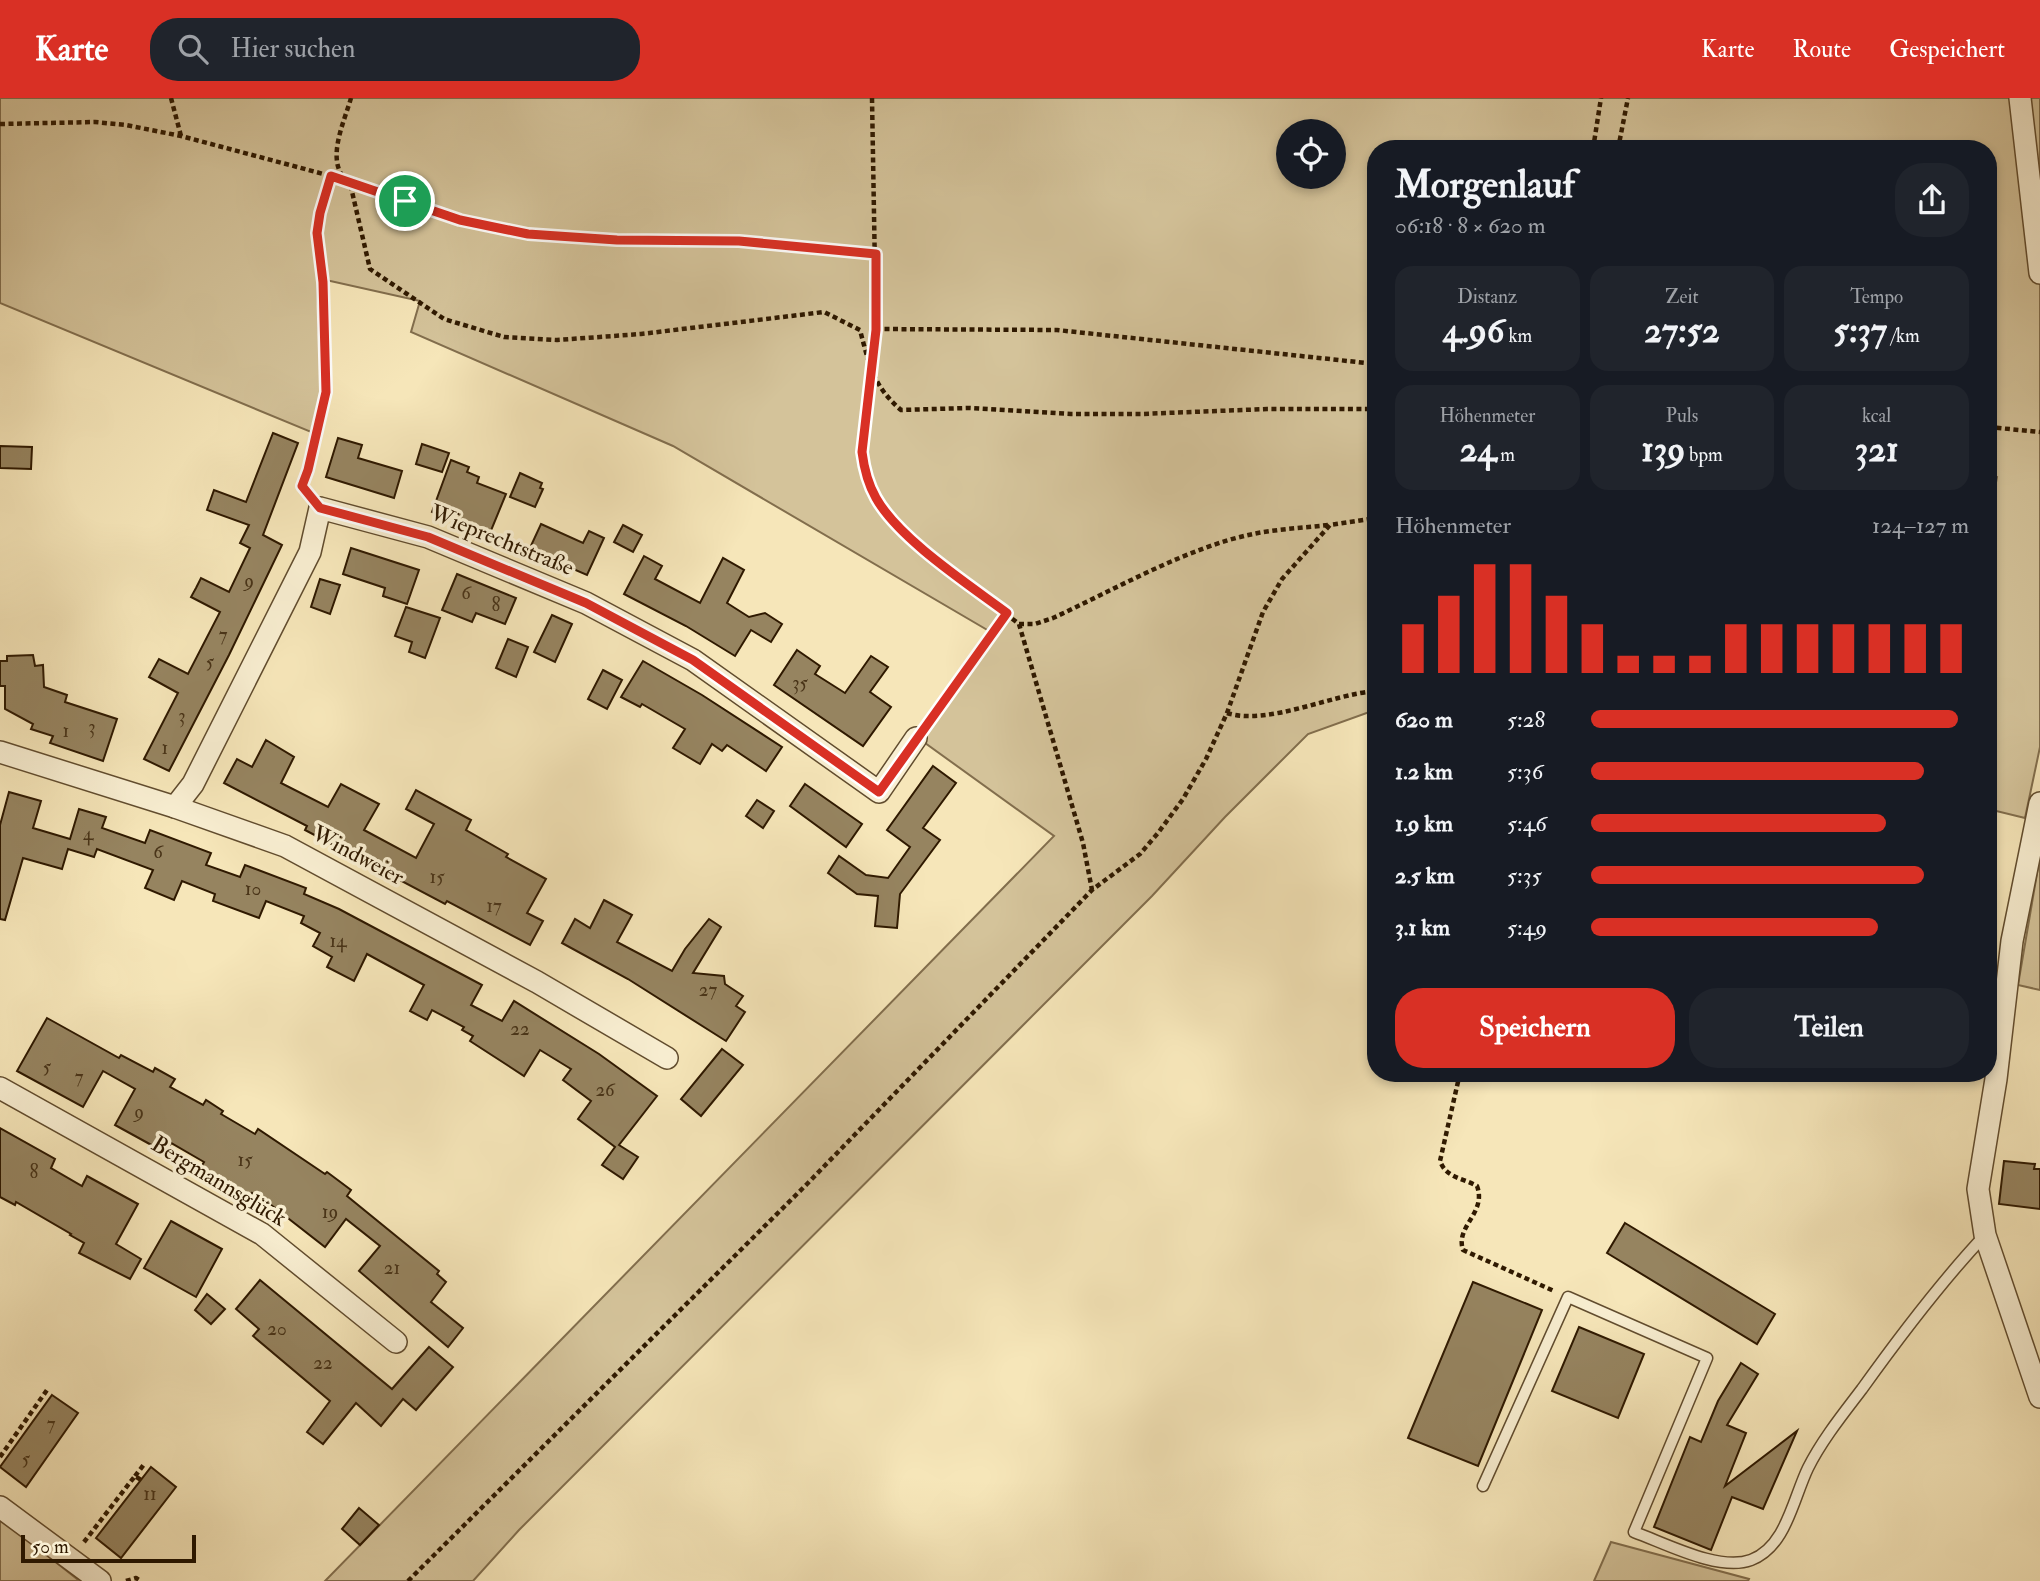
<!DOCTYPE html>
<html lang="de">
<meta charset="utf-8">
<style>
:root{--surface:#171b24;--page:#20242c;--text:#f1f3f6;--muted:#9ea1a6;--accent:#d93025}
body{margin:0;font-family:"IM FELL Double Pica",serif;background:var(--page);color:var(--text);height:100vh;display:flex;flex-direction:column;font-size:26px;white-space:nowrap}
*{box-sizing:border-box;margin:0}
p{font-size:23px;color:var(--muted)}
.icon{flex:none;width:38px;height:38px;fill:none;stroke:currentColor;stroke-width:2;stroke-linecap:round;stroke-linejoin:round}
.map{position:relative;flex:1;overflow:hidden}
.details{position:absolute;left:1367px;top:42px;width:630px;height:942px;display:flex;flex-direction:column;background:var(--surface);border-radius:28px;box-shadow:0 4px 10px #0003}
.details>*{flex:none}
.buttons{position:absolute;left:1276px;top:21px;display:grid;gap:14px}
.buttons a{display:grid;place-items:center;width:70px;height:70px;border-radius:50%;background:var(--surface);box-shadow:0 4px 10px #0003;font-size:35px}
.scale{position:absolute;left:21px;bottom:18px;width:175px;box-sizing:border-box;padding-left:7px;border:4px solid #2f1900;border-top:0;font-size:19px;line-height:24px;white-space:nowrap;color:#2f1900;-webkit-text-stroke:5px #f9efd2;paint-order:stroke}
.pin{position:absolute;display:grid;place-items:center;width:60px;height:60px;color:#fff;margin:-30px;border:4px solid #fff;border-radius:50%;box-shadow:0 2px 7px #0007}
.round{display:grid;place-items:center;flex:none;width:74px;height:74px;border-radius:28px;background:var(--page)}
.headline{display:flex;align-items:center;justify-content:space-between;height:119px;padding:0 28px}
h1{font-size:38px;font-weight:800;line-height:52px}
.figures{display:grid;grid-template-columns:repeat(3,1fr);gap:10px;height:119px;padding:7px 28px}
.figures div{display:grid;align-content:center;border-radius:18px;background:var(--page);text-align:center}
.figures b{font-size:35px;font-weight:800}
.figures small{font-size:19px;font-weight:400}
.figures p{font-size:19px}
.chart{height:196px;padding:14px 28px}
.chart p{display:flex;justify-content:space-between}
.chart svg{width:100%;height:126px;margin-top:7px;stroke:var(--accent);stroke-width:6}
.cta{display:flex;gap:14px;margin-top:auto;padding:14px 28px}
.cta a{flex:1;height:80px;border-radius:28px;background:var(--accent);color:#fff;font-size:28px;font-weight:800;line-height:80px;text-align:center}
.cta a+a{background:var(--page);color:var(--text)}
ul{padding:0 28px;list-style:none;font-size:23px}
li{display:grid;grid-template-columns:112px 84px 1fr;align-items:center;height:52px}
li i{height:18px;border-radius:9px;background:var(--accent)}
header{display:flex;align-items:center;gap:42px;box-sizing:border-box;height:98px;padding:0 35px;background:var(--accent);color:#fff}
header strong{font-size:33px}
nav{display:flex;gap:38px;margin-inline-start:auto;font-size:24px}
.search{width:490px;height:63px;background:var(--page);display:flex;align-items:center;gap:18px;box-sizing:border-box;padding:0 24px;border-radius:28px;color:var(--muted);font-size:26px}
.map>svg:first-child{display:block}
</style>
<header>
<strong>Karte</strong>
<div class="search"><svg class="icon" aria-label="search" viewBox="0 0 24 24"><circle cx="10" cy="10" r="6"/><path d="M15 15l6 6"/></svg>Hier suchen</div>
<nav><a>Karte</a><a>Route</a><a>Gespeichert</a></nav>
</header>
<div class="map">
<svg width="2040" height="1483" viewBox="0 0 2040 1483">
<rect width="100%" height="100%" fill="#f6e6b9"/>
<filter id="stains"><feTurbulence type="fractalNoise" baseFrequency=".00286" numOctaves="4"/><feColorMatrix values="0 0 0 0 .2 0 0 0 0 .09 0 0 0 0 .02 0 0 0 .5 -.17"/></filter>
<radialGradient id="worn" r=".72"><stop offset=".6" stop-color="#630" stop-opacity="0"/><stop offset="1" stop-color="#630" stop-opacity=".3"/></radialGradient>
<g fill="#d4c39a" stroke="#826e4d" stroke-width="2" fill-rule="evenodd">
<path d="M 0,0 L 2040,0 L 2040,649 L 2025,720 L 1988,711 L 1988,428 L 1997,379 L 1988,377 L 1988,51 L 1376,51 L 1375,612 L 1308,636 L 1225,719 L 1152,798 L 519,1432 L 473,1483 L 325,1483 L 1054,738 L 914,637 L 989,533 L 673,348 L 411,234 L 420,203 L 317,180 L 321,293 L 311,334 L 0,205 ZM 1288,33 L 1334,33 L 1334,79 L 1288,79 Z"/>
<path d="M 2040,758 L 2040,892 L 2018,887 Z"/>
<path d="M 0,1420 L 77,1481 L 79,1483 L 0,1483 Z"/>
<path d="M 1611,1444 L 1749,1481 L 1748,1483 L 1594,1483 Z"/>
</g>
<g fill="#968460" stroke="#2f1900" stroke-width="2">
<path d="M 273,335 L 298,345 L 263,437 L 282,447 L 229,557 L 169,673 L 144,661 L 178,595 L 149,579 L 159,561 L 188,576 L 220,514 L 191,499 L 196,490 L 201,480 L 229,494 L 250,450 L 240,445 L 249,427 L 207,412 L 214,392 L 246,404 Z"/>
<path d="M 338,340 L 362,347 L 358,360 L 402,373 L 394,400 L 326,379 Z"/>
<path d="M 422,346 L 449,355 L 442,374 L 416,366 Z"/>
<path d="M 0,348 L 32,349 L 31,371 L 0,370 Z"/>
<path d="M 451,362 L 469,369 L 467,374 L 479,379 L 477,385 L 506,396 L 490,435 L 432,414 Z"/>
<path d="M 520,375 L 542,385 L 540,390 L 543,391 L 535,409 L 510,399 Z"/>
<path d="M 541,426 L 583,445 L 589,433 L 604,440 L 587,477 L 529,452 Z"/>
<path d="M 623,427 L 642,437 L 633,454 L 614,444 Z"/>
<path d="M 351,450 L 419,472 L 407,506 L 383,498 L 385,490 L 343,476 Z"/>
<path d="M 644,458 L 662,468 L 655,481 L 700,505 L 723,460 L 744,472 L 727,505 L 749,519 L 765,515 L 782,526 L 771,544 L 751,532 L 735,558 L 686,528 L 624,496 Z"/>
<path d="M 457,476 L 516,500 L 505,526 L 476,515 L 472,524 L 442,512 Z"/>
<path d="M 320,481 L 340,487 L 330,516 L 311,509 Z"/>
<path d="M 406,509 L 440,520 L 425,560 L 409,554 L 412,544 L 395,538 Z"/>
<path d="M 552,517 L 572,526 L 555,564 L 534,554 Z"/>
<path d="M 508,541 L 528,549 L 516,579 L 496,570 Z"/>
<path d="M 797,552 L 820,568 L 815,576 L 845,595 L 871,558 L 888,569 L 870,594 L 891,609 L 863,648 L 774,587 Z"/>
<path d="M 33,557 L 35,568 L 43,567 L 44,589 L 67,597 L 65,604 L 117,621 L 103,663 L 50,645 L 53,638 L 31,631 L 33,626 L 5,611 L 5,588 L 0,588 L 0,563 L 7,563 L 7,558 Z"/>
<path d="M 643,563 L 702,597 L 782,649 L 766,673 L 727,647 L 722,653 L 712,646 L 700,666 L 673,650 L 685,631 L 642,606 L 640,609 L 621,599 Z"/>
<path d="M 603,572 L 622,582 L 607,611 L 588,601 Z"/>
<path d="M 266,642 L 294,659 L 281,685 L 328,709 L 341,686 L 379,706 L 364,732 L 416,760 L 434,726 L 406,711 L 416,692 L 471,722 L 466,732 L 508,756 L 506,759 L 546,781 L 527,815 L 543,823 L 530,847 L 447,803 L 445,806 L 305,732 L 307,728 L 224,685 L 237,661 L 252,669 Z"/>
<path d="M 933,668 L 956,685 L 923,730 L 940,742 L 900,796 L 897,830 L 875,828 L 878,798 L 857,796 L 828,775 L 839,758 L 866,777 L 888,780 L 910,749 L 887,732 Z"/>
<path d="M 805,686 L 862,726 L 846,749 L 790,708 Z"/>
<path d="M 9,694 L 41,703 L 33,730 L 70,741 L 79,711 L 106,719 L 102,730 L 145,745 L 150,732 L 211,755 L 206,767 L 240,779 L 245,767 L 306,790 L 304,796 L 339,811 L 482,887 L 471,907 L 502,923 L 514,903 L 599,956 L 657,998 L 619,1047 L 638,1059 L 623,1081 L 602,1067 L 615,1049 L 578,1021 L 591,1003 L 563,982 L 571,971 L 540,952 L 524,978 L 470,943 L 473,938 L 462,932 L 464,929 L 432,912 L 427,922 L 410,913 L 424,887 L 367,856 L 354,883 L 327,869 L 332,859 L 313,848 L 320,835 L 301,825 L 304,818 L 266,803 L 259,820 L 213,803 L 215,796 L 182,783 L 174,802 L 145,790 L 153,772 L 97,751 L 94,759 L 68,751 L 62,771 L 23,760 L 5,822 L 0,821 L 0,727 Z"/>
<path d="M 757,702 L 774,713 L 763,730 L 746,718 Z"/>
<path d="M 604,802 L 632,817 L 617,844 L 672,873 L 685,851 L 709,821 L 721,829 L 693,875 L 724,878 L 725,886 L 743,898 L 736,908 L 745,914 L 726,943 L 628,881 L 562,845 L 575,821 L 590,830 Z"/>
<path d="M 47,920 L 119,960 L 121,957 L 153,974 L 155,970 L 175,981 L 170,989 L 203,1007 L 206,1002 L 223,1013 L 221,1016 L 255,1036 L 258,1031 L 325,1076 L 327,1074 L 351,1092 L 347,1098 L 439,1173 L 437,1176 L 446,1184 L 431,1204 L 463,1230 L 448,1249 L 359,1173 L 380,1148 L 346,1121 L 325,1149 L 257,1096 L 256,1098 L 252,1095 L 247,1102 L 199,1072 L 204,1064 L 171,1045 L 166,1055 L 115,1027 L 135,991 L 103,973 L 83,1009 L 17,973 Z"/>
<path d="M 722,951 L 743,967 L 701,1018 L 681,1001 Z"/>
<path d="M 0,1030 L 55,1061 L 51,1070 L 82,1088 L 87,1078 L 138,1106 L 116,1146 L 141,1161 L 130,1181 L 79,1155 L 84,1145 L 70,1137 L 71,1136 L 16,1104 L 15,1107 L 0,1099 Z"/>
<path d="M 2004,1063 L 2035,1066 L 2034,1071 L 2040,1071 L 2040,1111 L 1999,1106 Z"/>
<path d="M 171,1123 L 222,1151 L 196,1199 L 144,1170 Z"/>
<path d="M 1625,1125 L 1775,1216 L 1757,1246 L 1607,1155 Z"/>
<path d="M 260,1182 L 392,1291 L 429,1249 L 453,1269 L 416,1312 L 403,1301 L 381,1328 L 356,1305 L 323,1346 L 307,1334 L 330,1303 L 253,1238 L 259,1231 L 236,1211 Z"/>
<path d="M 1473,1184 L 1542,1212 L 1478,1368 L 1408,1340 Z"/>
<path d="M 207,1196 L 225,1211 L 211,1226 L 195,1212 Z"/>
<path d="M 1579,1229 L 1644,1256 L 1618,1320 L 1552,1293 Z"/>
<path d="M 1741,1265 L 1758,1276 L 1727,1327 L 1746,1335 L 1725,1388 L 1797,1333 L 1763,1411 L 1732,1399 L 1711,1452 L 1654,1429 L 1690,1339 L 1701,1344 L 1718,1303 Z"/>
<path d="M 52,1297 L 78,1315 L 26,1389 L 0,1369 Z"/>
<path d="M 151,1369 L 176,1389 L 121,1460 L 96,1440 Z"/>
<path d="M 359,1410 L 379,1427 L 360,1447 L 342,1431 Z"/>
</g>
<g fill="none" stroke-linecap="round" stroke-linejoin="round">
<defs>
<path id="lane" d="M 1483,1388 L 1568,1199 L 1707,1260 L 1634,1434 C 1665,1445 1719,1474 1751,1462 C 1786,1449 1793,1401 1808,1370 C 1822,1342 1843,1316 1862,1291 C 1900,1238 1940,1185 1985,1137"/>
<g id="street">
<path d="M 2020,0 L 2040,175"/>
<path d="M 0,654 L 175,709 L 285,748 L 537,884 L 667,960"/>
<path d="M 2040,705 L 2012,843 L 1996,981 L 1978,1091 L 1985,1137 L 2040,1299"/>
<path d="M 175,709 L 193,686 L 310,454 L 320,410 L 428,439 L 586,505 L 693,562 L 879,694 L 916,640"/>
<path d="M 0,990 L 262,1136 L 396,1244"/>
<path d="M 0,1409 L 100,1483"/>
</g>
</defs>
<use href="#lane" stroke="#614c2e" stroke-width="13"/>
<use href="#street" stroke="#614c2e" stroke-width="24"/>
<g stroke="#2f1900" stroke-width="4.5" stroke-dasharray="5 3.5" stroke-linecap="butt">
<path d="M 171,0 L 181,38"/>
<path d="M 351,0 C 344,25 323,67 350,85 L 370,171 L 444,221 L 504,239 L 557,242 L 641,236 L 824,214 L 860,232 C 869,266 873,288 901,312 L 969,310 L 1071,316 L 1141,316 L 1267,311 L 1376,311"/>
<path d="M 872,0 L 876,231 L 864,326 L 862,353 L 865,374 L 875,400 L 892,422 L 908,439 L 1019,526 L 1083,745 L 1092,792"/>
<path d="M 0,26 L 95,24 L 126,27 L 181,38 L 331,78 L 460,122 L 528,136 L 617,142 L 739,143 L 876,156"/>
<path d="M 1593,51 L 1601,0"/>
<path d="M 1618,51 L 1628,0"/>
<path d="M 876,231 L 1057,232 L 1376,266"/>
<path d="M 1988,329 L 2040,334"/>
<path d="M 308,395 L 302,388 L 308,372 L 326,294 L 323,184 L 317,135 L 320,115 L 331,78"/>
<path d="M 1019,526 L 1035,526 L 1053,520 C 1114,492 1188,449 1253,436 C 1277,431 1303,430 1328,427"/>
<path d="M 1227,615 C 1268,628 1332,596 1376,593"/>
<path d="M 927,625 L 1007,515"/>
<path d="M 1460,975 L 1440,1063 C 1446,1080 1463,1080 1477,1088 C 1487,1115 1455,1128 1463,1152 L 1554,1193"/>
<path d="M 0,1359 L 47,1292"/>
<path d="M 135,1378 L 145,1365"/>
<path d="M 84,1444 L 135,1378 L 141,1382"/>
<path d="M 126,1483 L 136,1480 L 141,1483"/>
<path d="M 408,1483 L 807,1086 L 1092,792 L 1140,756 L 1158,735 L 1183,701 L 1206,661 L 1227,615 L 1263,514 L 1282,481 L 1330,427 L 1376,420"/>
</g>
<use href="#lane" stroke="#f9efd2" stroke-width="10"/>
<use href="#street" stroke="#f9efd2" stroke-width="21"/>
</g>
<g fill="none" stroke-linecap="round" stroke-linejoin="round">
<defs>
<path id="route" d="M 331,78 L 460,122 L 528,136 L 617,142 L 739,143 L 876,156 L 876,232 L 862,354 C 864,370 868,386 876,400 C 899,441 968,486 1007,515 L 879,694 L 693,562 L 586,505 L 428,439 L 320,410 L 302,388 L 308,372 L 326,294 L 323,184 L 317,135 L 320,115 Z"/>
</defs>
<use href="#route" stroke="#fff" stroke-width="14"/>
<use href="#route" stroke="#d93025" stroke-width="9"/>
</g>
<g text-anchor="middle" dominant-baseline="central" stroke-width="7" stroke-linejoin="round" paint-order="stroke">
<g font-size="19" fill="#493418">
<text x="249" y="483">9</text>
<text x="466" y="495">6</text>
<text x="496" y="507">8</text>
<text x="223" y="537">7</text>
<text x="210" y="564">5</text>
<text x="800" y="585">35</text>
<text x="182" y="618">3</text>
<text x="92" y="629">3</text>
<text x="66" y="633">1</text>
<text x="165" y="650">1</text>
<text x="88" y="736">4</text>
<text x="158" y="754">6</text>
<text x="437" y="779">15</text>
<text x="253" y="791">10</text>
<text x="494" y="808">17</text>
<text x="338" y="843">14</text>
<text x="708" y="892">27</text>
<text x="520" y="931">22</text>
<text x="47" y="969">5</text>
<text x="79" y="979">7</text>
<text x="605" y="992">26</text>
<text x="139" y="1014">9</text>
<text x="245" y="1062">15</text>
<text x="34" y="1074">8</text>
<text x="330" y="1114">19</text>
<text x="392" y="1170">21</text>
<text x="277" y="1231">20</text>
<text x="323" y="1265">22</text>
<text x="51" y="1326">7</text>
<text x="26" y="1361">5</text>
<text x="150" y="1396">11</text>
</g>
<g font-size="23" fill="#2f1900" stroke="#f9efd2">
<text transform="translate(502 442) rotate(22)">Wieprechtstraße</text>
<text transform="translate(358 757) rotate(28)">Windweier</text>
<text transform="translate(219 1083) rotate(31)">Bergmannsglück</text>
</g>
</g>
<rect width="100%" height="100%" filter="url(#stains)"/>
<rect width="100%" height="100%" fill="url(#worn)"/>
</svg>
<div class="buttons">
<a><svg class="icon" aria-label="locate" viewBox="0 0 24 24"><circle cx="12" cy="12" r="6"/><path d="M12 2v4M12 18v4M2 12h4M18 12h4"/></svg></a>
</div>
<div class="scale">50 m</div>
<div class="pin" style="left:405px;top:103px;background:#1e9e55"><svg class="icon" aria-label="arrive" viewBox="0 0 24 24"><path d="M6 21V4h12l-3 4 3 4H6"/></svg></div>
<section class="details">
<div class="headline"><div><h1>Morgenlauf</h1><p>06:18 · 8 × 620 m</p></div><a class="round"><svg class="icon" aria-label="share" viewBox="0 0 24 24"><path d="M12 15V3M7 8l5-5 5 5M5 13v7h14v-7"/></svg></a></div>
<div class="figures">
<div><p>Distanz</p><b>4.96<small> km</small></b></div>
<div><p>Zeit</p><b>27:52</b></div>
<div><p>Tempo</p><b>5:37<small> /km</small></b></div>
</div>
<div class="figures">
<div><p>Höhenmeter</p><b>24<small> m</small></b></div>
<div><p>Puls</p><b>139<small> bpm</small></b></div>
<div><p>kcal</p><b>321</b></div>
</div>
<div class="chart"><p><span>Höhenmeter</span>124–127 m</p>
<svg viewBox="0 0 160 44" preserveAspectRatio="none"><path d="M5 44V27M15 44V17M25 44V6M35 44V6M45 44V17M55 44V27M65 44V38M75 44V38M85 44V38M95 44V27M105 44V27M115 44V27M125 44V27M135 44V27M145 44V27M155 44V27"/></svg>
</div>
<ul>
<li><b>620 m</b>5:28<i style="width:97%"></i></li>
<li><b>1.2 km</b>5:36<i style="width:88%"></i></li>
<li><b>1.9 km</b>5:46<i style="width:78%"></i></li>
<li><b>2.5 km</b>5:35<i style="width:88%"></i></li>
<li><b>3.1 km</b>5:49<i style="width:76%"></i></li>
</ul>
<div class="cta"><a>Speichern</a><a>Teilen</a></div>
</section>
</div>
